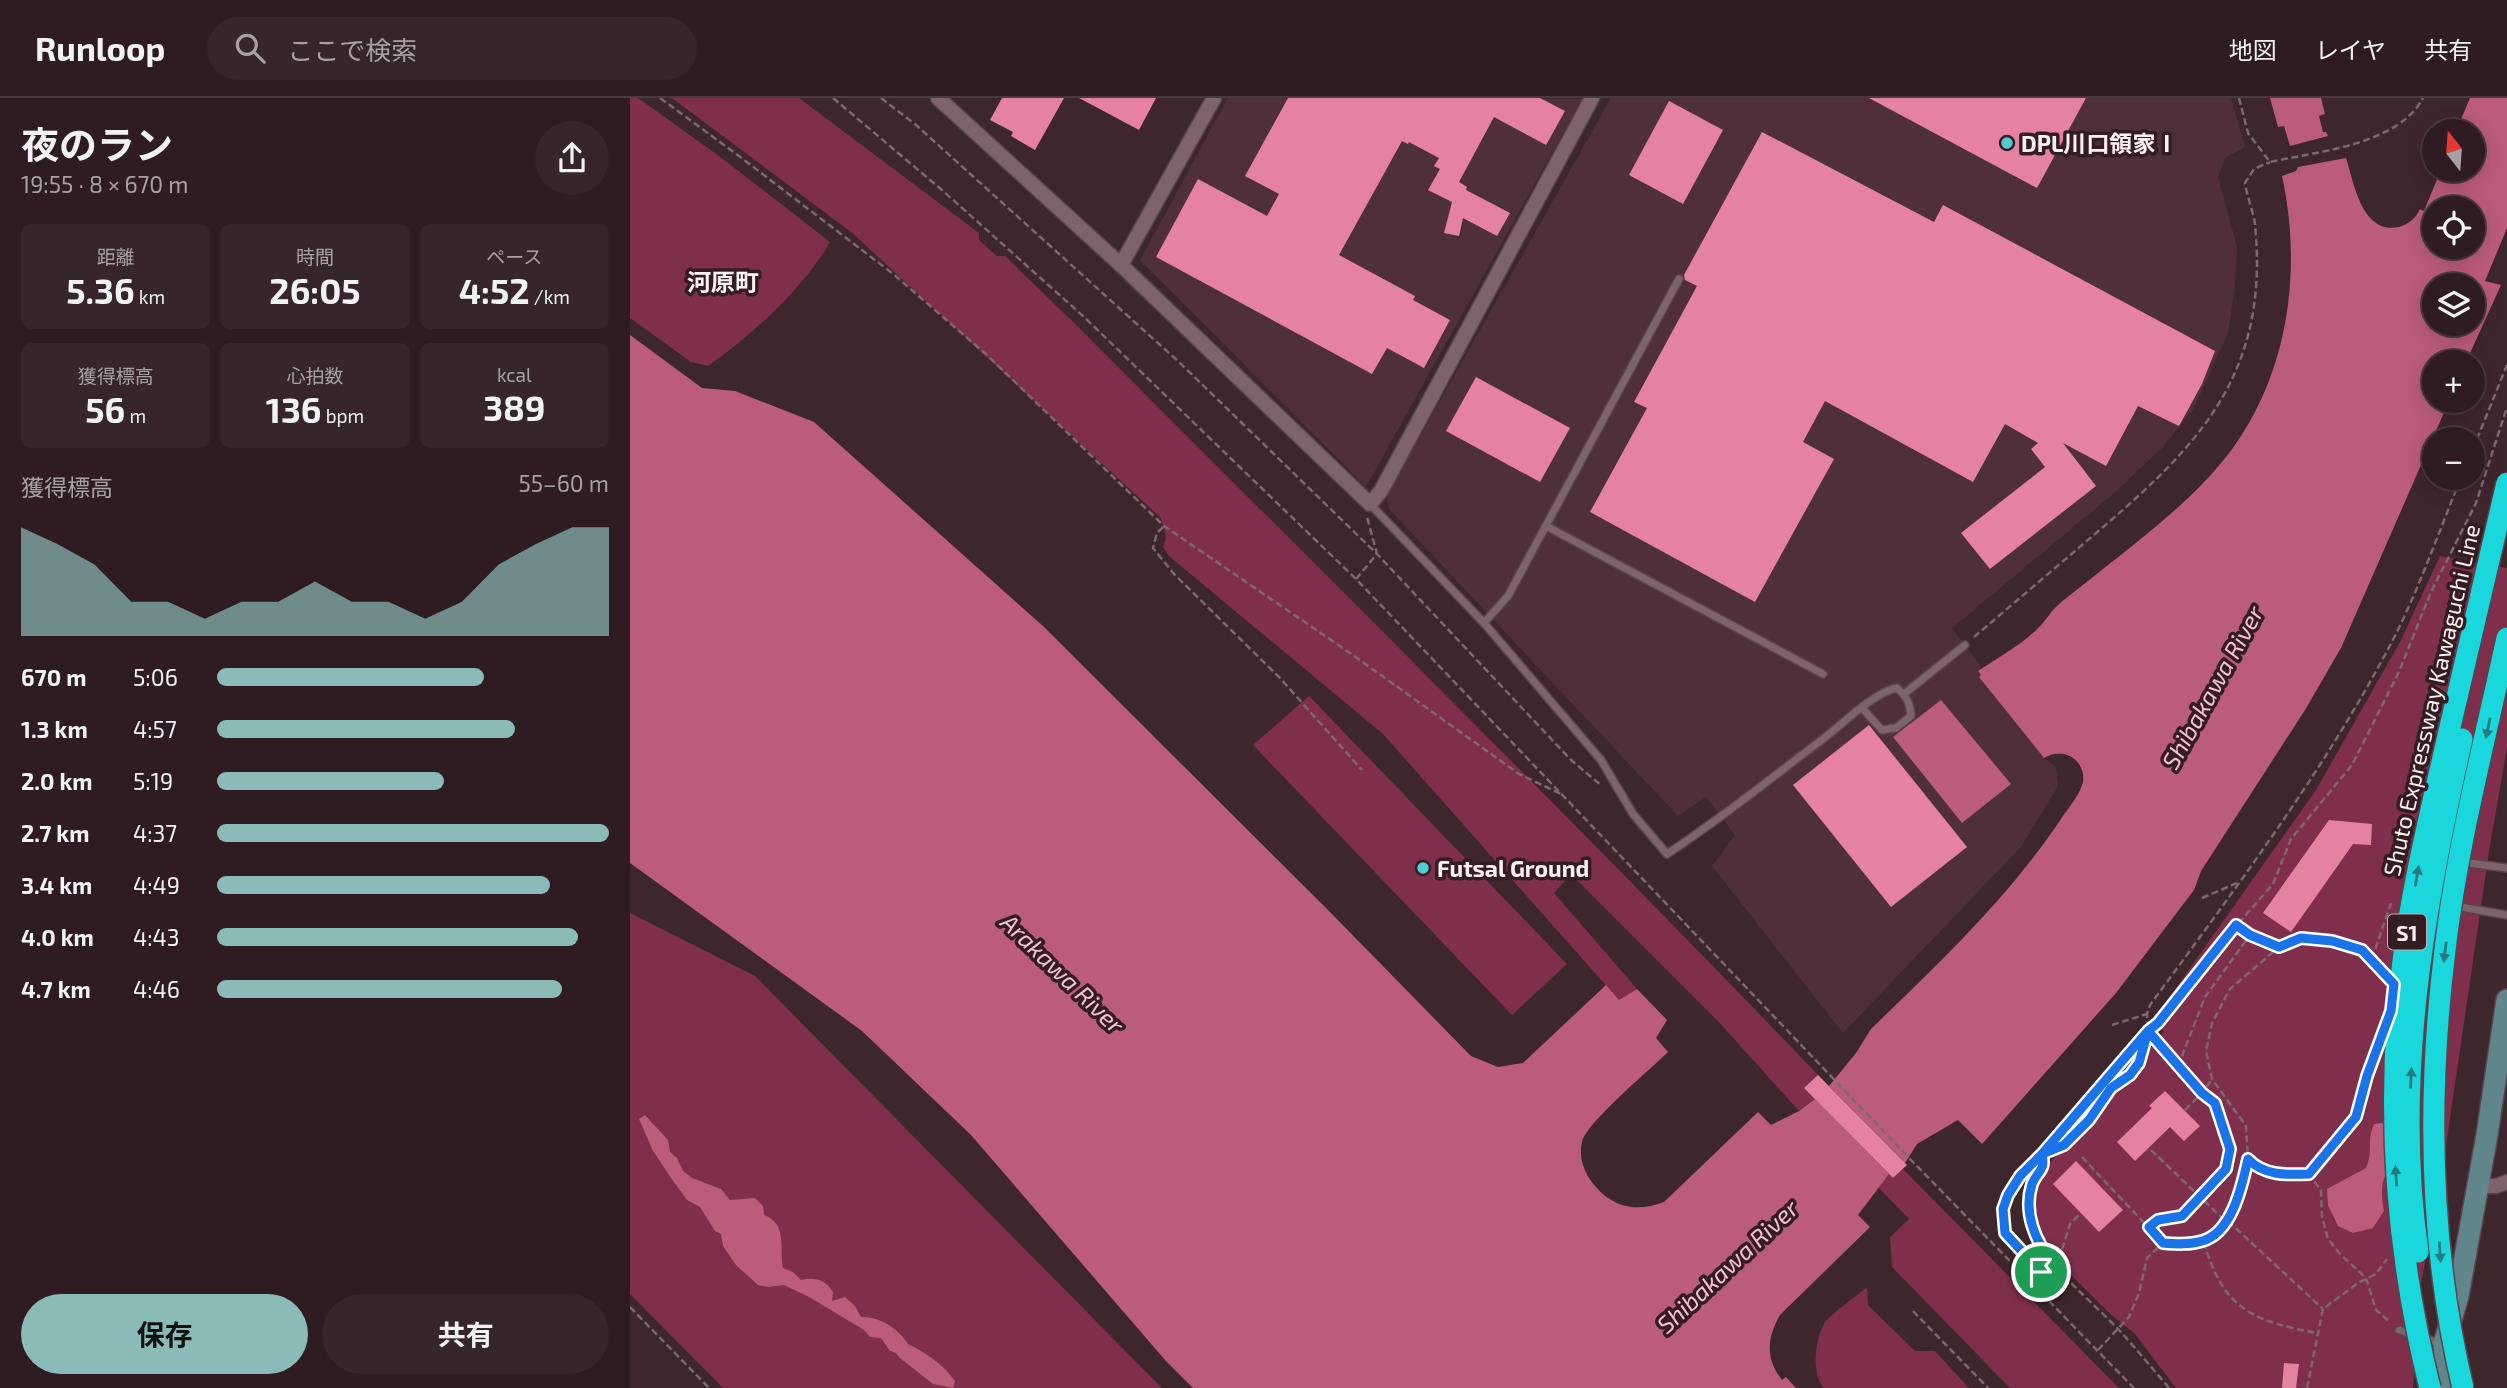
<!DOCTYPE html>
<html lang="ja">
<meta charset="utf-8">
<style>
:root{--surface:#2e1c22;--page:#36252a;--text:#f1f3f6;--muted:#a7a1a5;--line:#493a40;--accent:#8bbbb9}
body{margin:0;font-family:"Exo 2","Noto Sans JP",sans-serif;background:var(--page);color:var(--text);height:100vh;display:flex;flex-direction:column;font-size:26px;white-space:nowrap}
*{box-sizing:border-box;margin:0}
p{font-size:23px;color:var(--muted)}
.icon{flex:none;width:38px;height:38px;fill:none;stroke:currentColor;stroke-width:2;stroke-linecap:round;stroke-linejoin:round}
.map{position:relative;flex:1;overflow:hidden}
.side{display:flex;flex-direction:column;background:var(--surface);width:630px}
.side>*{flex:none}
.needle{width:46px;rotate:343deg}
.fabs{position:absolute;left:1792px;top:21px;display:grid;gap:14px}
.fabs a{display:grid;place-items:center;width:63px;height:63px;border-radius:50%;background:var(--surface);box-shadow:0 4px 18px #0003,0 0 0 2px var(--line);font-size:35px}
.pin{position:absolute;display:grid;place-items:center;width:60px;height:60px;color:#fff;margin:-30px;border:4px solid #fff;border-radius:50%;box-shadow:0 2px 7px #0007}
.round{display:grid;place-items:center;flex:none;width:74px;height:74px;border-radius:37px;background:var(--page)}
.summary{display:flex;align-items:center;justify-content:space-between;height:119px;padding:0 21px}
h1{font-size:38px;font-weight:700;line-height:52px}
.figures{display:grid;grid-template-columns:repeat(3,1fr);gap:10px;height:119px;padding:7px 21px}
.figures div{display:grid;align-content:center;border-radius:10px;background:var(--page);text-align:center}
.figures b{font-size:35px;font-weight:700}
.figures small{font-size:19px;font-weight:400}
.figures p{font-size:19px}
.chart{height:196px;padding:14px 21px}
.chart p{display:flex;justify-content:space-between}
.chart svg{width:100%;height:126px;margin-top:7px;fill:var(--accent);opacity:.7}
.button{display:flex;gap:14px;margin-top:auto;padding:14px 21px}
.button a{flex:1;height:80px;border-radius:42px;background:var(--accent);color:#111;font-size:28px;font-weight:700;line-height:80px;text-align:center}
.button a+a{background:var(--page);color:var(--text)}
ul{padding:0 21px;list-style:none;font-size:23px}
li{display:grid;grid-template-columns:112px 84px 1fr;align-items:center;height:52px}
li i{height:18px;border-radius:9px;background:var(--accent)}
header{display:flex;align-items:center;gap:42px;box-sizing:border-box;height:98px;padding:0 35px;background:var(--surface);border-bottom:2px solid var(--line)}
header strong{font-size:33px}
nav{display:flex;gap:38px;margin-inline-start:auto;font-size:24px}
.search{width:490px;height:63px;background:var(--page);display:flex;align-items:center;gap:18px;box-sizing:border-box;padding:0 24px;border-radius:38px;color:var(--muted);font-size:26px}
main{display:flex;flex:1;min-height:0}
.map>svg:first-child{display:block}
</style>
<header>
<strong>Runloop</strong>
<div class="search"><svg class="icon" aria-label="search" viewBox="0 0 24 24"><circle cx="10" cy="10" r="6"/><path d="M15 15l6 6"/></svg>ここで検索</div>
<nav><a>地図</a><a>レイヤ</a><a>共有</a></nav>
</header>
<main>
<section class="side">
<div class="summary"><div><h1>夜のラン</h1><p>19:55 · 8 × 670 m</p></div><a class="round"><svg class="icon" aria-label="share" viewBox="0 0 24 24"><path d="M12 15V3M7 8l5-5 5 5M5 13v7h14v-7"/></svg></a></div>
<div class="figures">
<div><p>距離</p><b>5.36<small> km</small></b></div>
<div><p>時間</p><b>26:05</b></div>
<div><p>ペース</p><b>4:52<small> /km</small></b></div>
</div>
<div class="figures">
<div><p>獲得標高</p><b>56<small> m</small></b></div>
<div><p>心拍数</p><b>136<small> bpm</small></b></div>
<div><p>kcal</p><b>389</b></div>
</div>
<div class="chart"><p><span>獲得標高</span>55–60 m</p>
<svg viewBox="0 0 160 44" preserveAspectRatio="none"><path d="M0 44V6L10 12L20 19L30 32L40 32L50 38L60 32L70 32L80 25L90 32L100 32L110 38L120 32L130 19L140 12L150 6L160 6V44z"/></svg>
</div>
<ul>
<li><b>670 m</b>5:06<i style="width:68%"></i></li>
<li><b>1.3 km</b>4:57<i style="width:76%"></i></li>
<li><b>2.0 km</b>5:19<i style="width:58%"></i></li>
<li><b>2.7 km</b>4:37<i style="width:100%"></i></li>
<li><b>3.4 km</b>4:49<i style="width:85%"></i></li>
<li><b>4.0 km</b>4:43<i style="width:92%"></i></li>
<li><b>4.7 km</b>4:46<i style="width:88%"></i></li>
</ul>
<div class="button"><a>保存</a><a>共有</a></div>
</section>
<div class="map">
<svg width="1877" height="1290" viewBox="0 0 1877 1290">
<rect width="100%" height="100%" fill="#3e262d"/>
<g fill="#4f3039">
<path d="M 598,0 L 952,1 L 736,389 L 510,162 Z"/>
<path d="M 981,0 L 1601,0 L 1615,49 L 1595,60 L 1588,79 L 1607,149 L 1605,189 L 1598,235 L 1564,310 L 1532,350 L 1483,396 L 1322,530 L 1352,570 L 1348,573 L 1351,577 L 1349,579 L 1414,660 L 1426,669 L 1428,688 L 1391,749 L 1213,935 L 1082,768 L 1105,737 L 1076,699 L 1048,718 L 759,411 L 757,397 Z"/>
</g>
<g fill="#7f2f4b">
<path d="M 0,0 L 8,0 L 89,58 L 200,144 C 173,191 122,237 78,268 L 61,264 L 0,220 Z"/>
<path d="M 42,0 L 169,0 L 349,135 L 349,142 L 367,158 L 375,158 L 439,220 C 689,471 942,720 1188,977 L 1174,990 L 1185,1001 L 1169,1013 L 1088,923 L 941,776 L 924,795 L 1007,891 L 989,902 L 753,636 L 539,458 L 533,449 L 536,440 L 531,420 L 221,134 Z"/>
<path d="M 1810,458 L 1877,470 L 1877,650 L 1860,747 L 1813,1068 L 1790,1191 L 1783,1290 L 1546,1290 L 1505,1236 L 1479,1215 L 1413,1149 C 1407,1139 1406,1130 1404,1118 C 1397,1068 1446,1043 1474,1010 C 1495,985 1514,959 1534,933 L 1524,921 L 1686,692 L 1770,544 Z"/>
<path d="M 679,598 L 937,866 L 882,917 L 623,647 Z"/>
<path d="M 0,815 L 125,878 L 532,1290 L 93,1290 L 0,1196 Z"/>
<path d="M 1273,1071 L 1489,1290 L 1380,1290 L 1262,1169 L 1260,1139 L 1279,1121 L 1248,1089 L 1259,1076 L 1263,1080 Z"/>
<path d="M 1237,1189 L 1238,1207 L 1285,1253 L 1305,1253 L 1339,1290 L 1194,1290 C 1181,1276 1185,1242 1194,1226 C 1199,1217 1228,1197 1237,1189 Z"/>
</g>
<g fill="#ba5c7a" fill-rule="evenodd">
<path d="M 1640,0 L 1691,0 L 1695,16 L 1689,18 L 1693,34 L 1696,34 L 1698,38 L 1660,48 L 1654,28 L 1648,29 Z"/>
<path d="M 1840,0 L 1877,0 L 1877,130 L 1855,183 L 1871,187 L 1836,264 L 1804,264 L 1804,303 L 1819,303 L 1711,550 L 1675,612 L 1571,773 L 1564,792 L 1486,895 L 1352,1046 L 1328,1022 L 1287,1046 L 1275,1065 L 1199,988 L 1226,955 L 1241,931 C 1309,865 1378,800 1431,721 C 1438,710 1450,697 1453,684 C 1455,671 1447,659 1434,656 C 1426,655 1420,656 1414,660 L 1349,579 L 1351,577 L 1348,573 C 1366,561 1394,545 1408,530 C 1415,524 1419,516 1425,510 C 1435,500 1447,492 1458,483 C 1505,445 1558,407 1596,359 C 1658,280 1673,174 1652,78 L 1666,73 L 1668,69 L 1716,60 C 1724,85 1732,137 1769,129 C 1779,126 1786,120 1790,111 L 1794,113 L 1811,72 L 1843,72 L 1843,33 L 1826,33 ZM 1843,110 L 1843,149 L 1804,149 L 1804,110 ZM 1804,187 L 1843,187 L 1843,226 L 1804,226 Z"/>
<path d="M 0,237 L 72,290 L 105,293 L 184,324 L 413,528 L 699,813 L 841,958 L 868,969 L 893,965 L 976,887 L 989,902 L 1007,891 L 1037,922 L 1026,940 L 1038,954 C 1020,972 957,1024 952,1044 C 947,1065 959,1084 974,1097 C 993,1112 1012,1112 1034,1104 L 1128,1014 L 1141,1027 L 1169,1013 L 1185,1001 L 1259,1076 L 1228,1117 L 1240,1129 L 1150,1217 C 1137,1240 1135,1260 1152,1282 L 1156,1279 L 1166,1290 L 563,1290 L 535,1262 L 341,1037 L 232,933 L 0,765 Z"/>
<path d="M 1311,602 L 1381,686 L 1332,725 L 1263,639 Z"/>
<path d="M 15,1017 L 38,1042 L 40,1054 L 47,1060 L 53,1073 L 62,1080 L 91,1091 L 100,1102 L 125,1100 L 133,1108 L 134,1117 C 158,1126 149,1150 153,1170 L 163,1174 L 171,1182 C 185,1179 195,1181 203,1194 L 202,1203 L 215,1199 L 225,1208 L 231,1219 C 249,1218 268,1230 278,1246 C 295,1254 314,1267 325,1283 L 323,1290 L 303,1286 L 270,1260 L 266,1255 L 260,1253 L 251,1240 L 240,1239 L 234,1232 L 179,1199 L 154,1187 L 138,1189 L 128,1187 L 106,1167 L 93,1148 L 91,1136 L 85,1133 L 70,1109 L 57,1102 L 41,1080 L 23,1053 L 9,1021 Z"/>
<path d="M 1751,1025 L 1761,1028 L 1771,1055 C 1753,1077 1749,1084 1754,1113 L 1743,1130 L 1723,1135 L 1708,1128 L 1698,1107 L 1697,1091 L 1736,1070 C 1744,1050 1736,1044 1744,1026 Z"/>
</g>
<g fill="#e582a1">
<path d="M 372,0 L 434,0 L 405,52 L 381,38 L 383,34 L 360,22 Z"/>
<path d="M 449,0 L 526,0 L 509,32 Z"/>
<path d="M 658,0 L 910,0 L 935,13 L 916,47 L 864,19 L 829,84 L 837,89 L 836,92 L 880,115 L 867,138 L 833,120 L 829,138 L 814,135 L 822,104 L 798,92 L 810,71 L 804,68 L 809,60 L 779,44 L 778,46 L 772,43 L 709,157 L 785,198 L 783,202 L 820,222 L 794,270 L 757,250 L 742,276 L 526,159 L 568,81 L 637,118 L 649,96 L 615,78 Z"/>
<path d="M 1239,0 L 1456,0 L 1407,90 Z"/>
<path d="M 1039,3 L 1093,32 L 1053,106 L 999,77 Z"/>
<path d="M 1132,34 L 1304,124 L 1313,107 L 1585,253 L 1572,286 L 1549,328 L 1508,308 L 1476,368 L 1433,345 L 1466,388 L 1360,471 L 1331,435 L 1415,369 L 1401,351 L 1408,345 L 1375,326 L 1343,384 L 1195,303 L 1173,344 L 1204,361 L 1125,504 L 960,414 L 1017,310 L 1004,304 L 1067,188 L 1055,182 L 1054,177 Z"/>
<path d="M 846,279 L 940,330 L 910,384 L 816,333 Z"/>
<path d="M 1239,627 L 1337,749 L 1261,809 L 1163,687 Z"/>
<path d="M 1699,722 L 1742,726 L 1741,747 L 1723,746 L 1661,834 L 1633,815 Z"/>
<path d="M 1188,977 L 1277,1067 L 1263,1080 L 1174,990 Z"/>
<path d="M 1535,993 L 1570,1028 L 1554,1043 L 1540,1029 L 1505,1063 L 1487,1044 L 1522,1010 L 1519,1008 Z"/>
<path d="M 1446,1063 L 1493,1112 L 1469,1134 L 1423,1086 Z"/>
<path d="M 1654,1265 L 1669,1266 L 1666,1290 L 1652,1290 Z"/>
</g>
<g fill="none" stroke-linecap="round" stroke-linejoin="round">
<defs>
<g id="lane">
<path d="M 740,406 L 854,525 L 971,662 L 1003,716 L 1037,756 C 1091,721 1141,680 1193,641 C 1211,627 1246,593 1267,590 C 1277,599 1280,605 1281,618 L 1266,630 L 1252,632 L 1232,610"/>
<path d="M 916,428 L 1193,576"/>
<path d="M 854,525 L 878,498 L 1049,181"/>
<path d="M 1274,596 L 1335,547"/>
<path d="M 1832,764 L 1877,770"/>
<path d="M 1825,806 L 1825,808 L 1877,817"/>
<path d="M 1769,1232 L 1812,1246"/>
</g>
<g id="street">
<path d="M 308,0 L 491,167 L 740,406 L 751,393 L 962,0"/>
<path d="M 491,167 L 584,0"/>
<path d="M 1846,1088 L 1866,1088 L 1877,1084"/>
</g>
<path id="secondary" d="M 1814,1290 L 1814,1246 L 1828,1198 L 1857,1037 L 1877,902"/>
</defs>
<use href="#lane" stroke="#58454b" stroke-width="10"/>
<use href="#street" stroke="#58454b" stroke-width="17"/>
<use href="#secondary" stroke="#58454b" stroke-width="24"/>
<g stroke="#7d686e" stroke-width="2.5" stroke-dasharray="7 3.5" stroke-linecap="butt">
<path d="M 30,0 L 109,58 L 262,175 L 357,257 L 534,428 L 720,555 L 889,676 L 931,696"/>
<path d="M 203,0 L 312,92 L 453,218 L 726,481 L 1282,1063 L 1504,1290"/>
<path d="M 251,0 L 286,27 L 549,264 L 747,456 L 941,662 L 972,688"/>
<path d="M 1609,0 L 1618,35 L 1640,64 C 1689,53 1768,47 1793,0"/>
<path d="M 1843,351 L 1877,267"/>
<path d="M 533,429 L 527,435 L 523,450 L 544,476 L 650,580 L 732,672"/>
<path d="M 726,481 L 747,456 L 737,419"/>
<path d="M 1344,539 C 1384,505 1425,470 1465,436 C 1556,358 1627,292 1627,164 C 1627,152 1626,138 1625,126 C 1623,112 1617,99 1615,85 L 1624,71 L 1640,64"/>
<path d="M 1572,800 L 1607,785"/>
<path d="M 1607,827 L 1620,837 L 1649,849"/>
<path d="M 1742,861 L 1761,805"/>
<path d="M 1482,927 L 1517,916"/>
<path d="M 1518,933 L 1572,995 L 1585,1005 L 1600,1051 L 1596,1071 L 1552,1118 L 1528,1122 L 1519,1129"/>
<path d="M 1548,968 L 1575,899 L 1620,837"/>
<path d="M 1555,1012 L 1572,995 L 1582,981"/>
<path d="M 1521,1052 L 1590,1118 L 1598,1123 L 1693,1211"/>
<path d="M 1452,1059 L 1533,1145"/>
<path d="M 1618,1061 C 1634,1078 1657,1077 1679,1077 L 1691,1092 L 1692,1119 L 1698,1141 L 1710,1156 L 1736,1180 L 1746,1212 L 1760,1224"/>
<path d="M 1679,1077 L 1726,1019 L 1746,949"/>
<path d="M 1574,1144 C 1593,1211 1622,1223 1687,1235"/>
<path d="M 1411,1174 L 1431,1155 L 1440,1126 L 1451,1115"/>
<path d="M 1401,1185 L 1411,1174 L 1375,1135 L 1373,1111 L 1378,1097 L 1390,1078 L 1424,1044 L 1518,933 L 1517,916 L 1520,907 C 1603,794 1689,680 1756,555 C 1786,500 1807,438 1831,380"/>
<path d="M 0,1209 L 79,1290"/>
<path d="M 1283,1213 L 1358,1290"/>
<path d="M 1468,1252 L 1499,1219 L 1509,1195 L 1517,1160 L 1533,1145 L 1574,1143 L 1598,1123 L 1610,1094 L 1618,1061 L 1616,1028 L 1582,981 L 1576,953 L 1582,925 L 1600,891 L 1649,849 L 1671,840 L 1702,843 L 1732,852 L 1753,875"/>
<path d="M 1539,1290 C 1523,1271 1507,1252 1490,1233 C 1468,1209 1411,1163 1403,1132 C 1400,1118 1397,1099 1403,1085 C 1408,1073 1415,1070 1412,1056 L 1434,1047 L 1459,1022 L 1481,990 L 1500,977 L 1509,965 L 1518,933 L 1528,925 L 1607,827 L 1643,786 L 1661,741 L 1722,667 L 1768,576 L 1801,494 L 1846,405 L 1877,309"/>
<path d="M 1677,1290 L 1693,1211 L 1728,1185 L 1746,1176 L 1757,1161"/>
</g>
<use href="#lane" stroke="#7f636a" stroke-width="7"/>
<use href="#street" stroke="#7f636a" stroke-width="14"/>
<use href="#secondary" stroke="#60868c" stroke-width="21"/>
<defs>
<g id="highway-bridge">
<path d="M 1788,1154 C 1763,983 1794,808 1832,641"/>
<path d="M 1800,1290 C 1763,1142 1755,990 1776,839 C 1786,773 1802,708 1817,642 C 1837,557 1857,471 1877,385"/>
<path d="M 1833,1290 C 1799,1147 1797,998 1815,852 C 1827,748 1855,642 1877,540"/>
</g>
</defs>
<use href="#highway-bridge" stroke="#58454b" stroke-width="24" stroke-linecap="butt"/>
<use href="#highway-bridge" stroke="#19d7dc" stroke-width="21"/>
</g>
<defs><path id="oneway-solid" d="M-6-.8H1V-3.2L6.5 0L1 3.2V.8H-6Z" transform="scale(1.75)"/></defs>
<g fill="#267a80">
<use href="#oneway-solid" transform="translate(1858 630) rotate(102)"/>
<use href="#oneway-solid" transform="translate(1787 778) rotate(-80)"/>
<use href="#oneway-solid" transform="translate(1815 854) rotate(97)"/>
<use href="#oneway-solid" transform="translate(1781 980) rotate(-87)"/>
<use href="#oneway-solid" transform="translate(1766 1078) rotate(-94)"/>
<use href="#oneway-solid" transform="translate(1810 1154) rotate(86)"/>
</g>
<g fill="none" stroke-linecap="round" stroke-linejoin="round">
<defs>
<path id="route" d="M 1411,1174 L 1423,1164 C 1405,1144 1393,1114 1402,1086 C 1407,1073 1416,1073 1412,1056 L 1518,933 L 1572,995 L 1585,1005 L 1600,1051 L 1596,1071 L 1552,1118 L 1528,1122 L 1519,1129 L 1533,1145 C 1546,1146 1560,1147 1572,1143 C 1602,1135 1612,1088 1618,1061 C 1634,1078 1657,1077 1679,1076 L 1726,1019 L 1737,978 L 1761,913 L 1764,886 L 1732,852 L 1702,843 L 1671,840 L 1649,849 L 1620,837 L 1606,827 L 1528,925 L 1518,933 L 1509,965 L 1500,977 L 1481,990 L 1459,1022 L 1434,1047 L 1412,1056 L 1390,1078 L 1378,1097 L 1373,1111 L 1375,1135 L 1411,1174"/>
</defs>
<use href="#route" stroke="#fff" stroke-width="14"/>
<use href="#route" stroke="#1a73e8" stroke-width="9"/>
</g>
<g fill="#52ccd0" stroke="#331d23" stroke-width="2.5">
<circle cx="1377" cy="45" r="7"/>
<circle cx="793" cy="770" r="7"/>
</g>
<g text-anchor="middle" dominant-baseline="central" stroke-width="7" stroke-linejoin="round" paint-order="stroke">
<rect fill="#331d23" stroke="#c1b1b5" stroke-width="2" x="1758" y="816.5" width="38" height="35" rx="5"/>
<g font-size="21" font-weight="bold" fill="#fef1f4">
<text x="1777" y="834">S1</text>
</g>
<g font-size="23" font-weight="bold" fill="#fef1f4" stroke="#331d23" text-anchor="start">
<text x="1391" y="45">DPL川口領家Ⅰ</text>
<text x="807" y="770">Futsal Ground</text>
</g>
<g font-size="23" fill="#fef1f4" stroke="#331d23">
<text transform="translate(1801 602) rotate(-77)">Shuto Expressway Kawaguchi Line</text>
</g>
<g font-size="24" font-weight="bold" fill="#fef1f4" stroke="#331d23">
<text x="93" y="183">河原町</text>
</g>
<g font-size="24" font-style="italic" fill="#f7c3d0" stroke="#331d23">
<text transform="translate(1582 589) rotate(-61)">Shibakawa River</text>
<text transform="translate(433 875) rotate(44)">Arakawa River</text>
<text transform="translate(1097 1168) rotate(-43)">Shibakawa River</text>
</g>
</g>
</svg>
<div class="fabs">
<a><svg class="needle" viewBox="-14 -14 28 28"><path d="M0-13l5 13h-10z" fill="#e53935"/><path d="M0 13l5-13h-10z" fill="#a7a1a5"/></svg></a>
<a><svg class="icon" aria-label="locate" viewBox="0 0 24 24"><circle cx="12" cy="12" r="6"/><path d="M12 2v4M12 18v4M2 12h4M18 12h4"/></svg></a>
<a><svg class="icon" aria-label="layers" viewBox="0 0 24 24"><path d="M12 4l9 5-9 5-9-5zM3 14l9 5 9-5"/></svg></a>
<a>+</a>
<a>−</a>
</div>
<div class="pin" style="left:1411px;top:1174px;background:#1e9e55"><svg class="icon" aria-label="arrive" viewBox="0 0 24 24"><path d="M6 21V4h12l-3 4 3 4H6"/></svg></div>
</div>
</main>
